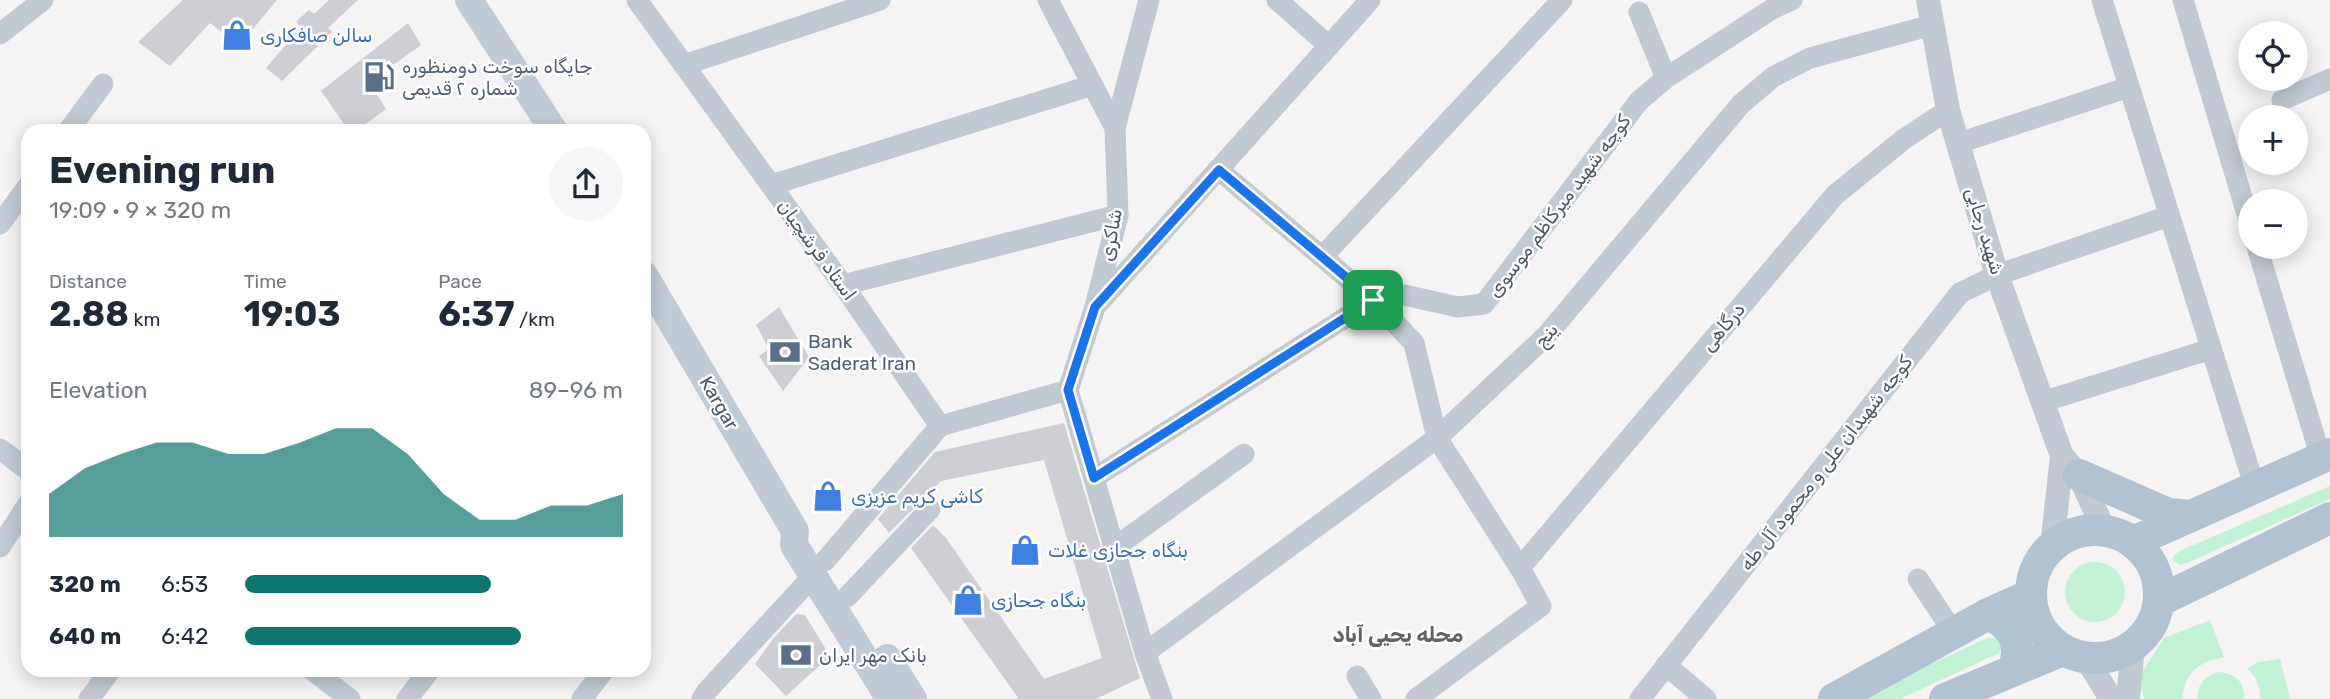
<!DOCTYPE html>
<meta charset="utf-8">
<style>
:root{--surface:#fff;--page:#f6f6f7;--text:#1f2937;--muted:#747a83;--accent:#0f766e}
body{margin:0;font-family:Rubik,"Noto Naskh Arabic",sans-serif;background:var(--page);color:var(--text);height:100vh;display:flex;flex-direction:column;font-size:26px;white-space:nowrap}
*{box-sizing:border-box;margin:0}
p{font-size:23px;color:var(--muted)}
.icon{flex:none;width:38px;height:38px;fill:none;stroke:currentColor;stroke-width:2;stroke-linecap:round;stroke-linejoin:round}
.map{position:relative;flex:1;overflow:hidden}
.panel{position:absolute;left:21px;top:124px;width:630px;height:553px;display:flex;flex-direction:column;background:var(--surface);border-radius:21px;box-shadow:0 4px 18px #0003}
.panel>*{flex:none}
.controls{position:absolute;left:2238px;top:21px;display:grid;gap:14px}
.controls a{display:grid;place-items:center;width:70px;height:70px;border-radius:50%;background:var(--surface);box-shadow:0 4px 18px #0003;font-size:35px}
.pin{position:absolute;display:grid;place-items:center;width:60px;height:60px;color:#fff;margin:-30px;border-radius:14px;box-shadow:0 4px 10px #0006}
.round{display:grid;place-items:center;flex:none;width:74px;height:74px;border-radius:37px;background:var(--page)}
.headline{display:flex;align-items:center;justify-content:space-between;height:119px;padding:0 28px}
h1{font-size:38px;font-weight:700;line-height:52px}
.figures{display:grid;grid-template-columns:repeat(3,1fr);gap:10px;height:119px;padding:7px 28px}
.figures div{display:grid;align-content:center}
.figures b{font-size:35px;font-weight:700}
.figures small{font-size:19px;font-weight:400}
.figures p{font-size:19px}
.chart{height:196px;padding:14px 28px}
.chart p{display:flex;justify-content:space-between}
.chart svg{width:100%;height:126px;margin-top:7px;fill:var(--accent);opacity:.7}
ul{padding:0 28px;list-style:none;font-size:23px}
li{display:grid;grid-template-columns:112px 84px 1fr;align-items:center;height:52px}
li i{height:18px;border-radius:9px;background:var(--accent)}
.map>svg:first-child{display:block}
</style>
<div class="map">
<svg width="2330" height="699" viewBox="0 0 2330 699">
<rect width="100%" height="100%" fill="#f5f3f3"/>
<g fill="#c3f1d5">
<path d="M 2330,486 L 2330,499 L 2187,563 L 2180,565 L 2172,560 L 2174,555 L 2182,550 Z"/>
<circle cx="2095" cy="592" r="30"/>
<path d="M 2210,620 L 2224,657 C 2197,663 2186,671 2182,699 L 2144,699 L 2139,677 L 2164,638 Z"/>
<path d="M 1988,638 L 1999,638 L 2002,646 L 1999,653 L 1900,699 L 1858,699 L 1875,689 Z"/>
<path d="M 2280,659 L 2290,699 L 2260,699 C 2261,687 2256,677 2247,668 L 2259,662 Z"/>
<path d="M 2218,672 C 2235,673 2245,682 2244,699 L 2197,699 C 2197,684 2205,676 2218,672 Z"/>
</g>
<g fill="#cdcfd5">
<path d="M 183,0 L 277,0 L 239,46 L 210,23 L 170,66 L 138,42 Z"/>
<path d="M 329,0 L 358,0 L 328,28 L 332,32 L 282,81 L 266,68 L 301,27 L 296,22 L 309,10 L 314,14 Z"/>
<path d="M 408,23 L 421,45 L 382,73 L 385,77 L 371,85 L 386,109 L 356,131 L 349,131 L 321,91 Z"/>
<path d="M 779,307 L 809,357 L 783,391 L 759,356 L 769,349 L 756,325 Z"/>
<path d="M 1064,423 L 1140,678 L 1096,699 L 1019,699 L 911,548 L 932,526 L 935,527 L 946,538 L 1044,679 L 1102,658 L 1044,460 L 941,481 L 889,533 L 878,519 L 935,452 Z"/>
<path d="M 796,614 L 805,615 L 830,656 L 786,696 L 755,664 L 773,639 Z"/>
</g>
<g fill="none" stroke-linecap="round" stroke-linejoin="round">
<g stroke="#c1cad2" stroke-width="21">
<path d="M 637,0 L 843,285 L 940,426"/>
<path d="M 1277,0 L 1329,46"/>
<path d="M 2102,0 L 2255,488"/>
<path d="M 2183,0 L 2250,224"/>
<path d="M 1639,12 L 1666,78"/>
<path d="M 0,34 L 43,0"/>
<path d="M 684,65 L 880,0"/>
<path d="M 2282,100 L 2330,79"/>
<path d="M 1115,128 L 1149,0"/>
<path d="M 68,131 L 103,84"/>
<path d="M 1959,143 L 2129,87"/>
<path d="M 1219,170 L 1373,300 L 1414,343 L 1437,438 L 1520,568 L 1541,606 L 1416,699"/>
<path d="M 771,185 L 1093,85"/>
<path d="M 0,224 L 28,186"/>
<path d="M 2257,247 L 2321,458"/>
<path d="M 1323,256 L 1562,0"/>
<path d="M 843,285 L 1118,215"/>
<path d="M 1096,306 L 1370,0"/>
<path d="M 1068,390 L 1145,653 L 1162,699"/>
<path d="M 2042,402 L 2211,349"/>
<path d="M 940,426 L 1068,390 L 1095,307 L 1118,215 L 1115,128 L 1048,0"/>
<path d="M 0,449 L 28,470"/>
<path d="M 1094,478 L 1373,300 L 1404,295 L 1458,307 L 1484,304 L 1639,101 L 1666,78 L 1772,9 L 1792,0"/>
<path d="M 0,547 L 28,504"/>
<path d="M 1114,548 L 1244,454"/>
<path d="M 825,561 L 940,426"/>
<path d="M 1520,568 L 1835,195 L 1904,139 L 1948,110"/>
<path d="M 1918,579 L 1954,633"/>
<path d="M 847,597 L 930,509"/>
<path d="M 1145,653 L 1437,438 L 1546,336 L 1741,104 L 1773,77 L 1810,58 L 1932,25"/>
<path d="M 1666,665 L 1706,699"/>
<path d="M 312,670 L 350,699"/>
<path d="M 1357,676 L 1371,699"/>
<path d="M 89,699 L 111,670"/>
<path d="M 407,699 L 430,670"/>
<path d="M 582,699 L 604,670"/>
<path d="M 702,699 L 707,691 L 812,577"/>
<path d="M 1640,699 L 1960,293 L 1997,275 L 2169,216"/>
</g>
<g stroke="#c1cad2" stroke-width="24">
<path d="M 1928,0 L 1948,110 L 1997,275 L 2062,456 L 2079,475 L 2104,530"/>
<path d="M 2052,547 L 2062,456"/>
<path d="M 2086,658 L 2111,699"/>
<path d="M 2128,699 L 2133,646"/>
</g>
<g stroke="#c1cbd6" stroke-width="28">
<path d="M 469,0 L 554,131"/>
<path d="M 644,275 L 795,531 L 794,545 L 890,699"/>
<path d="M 887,658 L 913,699"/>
</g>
<g stroke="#b3c2d1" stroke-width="32">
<path d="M 2079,475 L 2168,514 L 2191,516"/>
<circle cx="2095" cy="594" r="64"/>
<path d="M 2133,542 L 2330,454"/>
<path d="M 2159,601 L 2330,518"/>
<path d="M 1988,614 C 2014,626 2022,642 2014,670"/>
<path d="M 1834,699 L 1988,614 L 2030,595"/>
<path d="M 1945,699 L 2063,650"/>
</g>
</g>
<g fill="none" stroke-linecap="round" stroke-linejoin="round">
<defs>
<path id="route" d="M 1219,170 L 1373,300 L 1094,478 L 1068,390 L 1095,307 Z"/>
</defs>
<use href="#route" stroke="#fff" stroke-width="14"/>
<use href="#route" stroke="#1a73e8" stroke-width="9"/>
</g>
<defs>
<symbol id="shop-bare" viewBox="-9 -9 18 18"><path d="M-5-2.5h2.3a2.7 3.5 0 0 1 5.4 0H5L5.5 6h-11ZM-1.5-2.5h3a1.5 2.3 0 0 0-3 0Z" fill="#3f7fe0" stroke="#fff" stroke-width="2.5" paint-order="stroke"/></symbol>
<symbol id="fuel-bare" viewBox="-9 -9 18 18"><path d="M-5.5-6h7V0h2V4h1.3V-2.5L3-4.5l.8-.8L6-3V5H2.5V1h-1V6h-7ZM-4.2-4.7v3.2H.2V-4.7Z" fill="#5c6f8a" stroke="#fff" stroke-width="2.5" paint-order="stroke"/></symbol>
<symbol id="bank-bare" viewBox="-9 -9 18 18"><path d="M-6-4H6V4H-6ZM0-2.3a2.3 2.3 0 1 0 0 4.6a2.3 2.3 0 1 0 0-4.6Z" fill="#5c6f8a" stroke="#fff" stroke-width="2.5" paint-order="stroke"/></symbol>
</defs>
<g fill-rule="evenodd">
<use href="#shop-bare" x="215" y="13" width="44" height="44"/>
<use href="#fuel-bare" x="357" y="55" width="44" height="44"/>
<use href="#bank-bare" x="763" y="330" width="44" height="44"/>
<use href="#shop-bare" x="806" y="474" width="44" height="44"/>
<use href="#shop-bare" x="1003" y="528" width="44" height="44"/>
<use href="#shop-bare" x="946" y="578" width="44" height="44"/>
<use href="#bank-bare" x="774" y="633" width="44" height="44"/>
</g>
<g text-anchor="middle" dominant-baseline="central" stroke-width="5" stroke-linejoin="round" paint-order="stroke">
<g font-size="19" fill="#366cbe" stroke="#fff" text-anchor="start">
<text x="260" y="35">سالن صافكارى</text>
<text x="851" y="496">کاشی کریم عزیزی</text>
<text x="1048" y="550">بنگاه جحازی غلات</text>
<text x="991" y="600">بنگاه جحازی</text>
</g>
<g font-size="19" fill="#4e5e75" stroke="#fff" text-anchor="start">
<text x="402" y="66">جایگاه سوخت دومنظوره<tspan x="402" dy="22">شماره ۲ قدیمی</tspan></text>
<text x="808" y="341">Bank<tspan x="808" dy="22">Saderat Iran</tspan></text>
<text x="819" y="655">بانک مهر ایران</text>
</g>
<g font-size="19" fill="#4a5661" stroke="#fff">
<text transform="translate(1559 206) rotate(-53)">کوچه شهید میرکاظم موسوی</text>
<text transform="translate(1985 231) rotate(73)">شهید رجایی</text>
<text transform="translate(1111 235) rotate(-80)">شاکری</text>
<text transform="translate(817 250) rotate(54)">استاد فرشچیان</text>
<text transform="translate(1723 327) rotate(-50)">درگاهی</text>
<text transform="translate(1546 335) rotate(-47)">ینج</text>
<text transform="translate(719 403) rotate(60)">Kargar</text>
<text transform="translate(1826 463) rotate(-52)">کوچه شهیدان علی و محمود آل طه</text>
</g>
<g font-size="21" font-weight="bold" fill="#5f6368" stroke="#fff">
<text x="1398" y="634">محله یحیی آباد</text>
</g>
</g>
</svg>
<div class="controls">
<a><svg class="icon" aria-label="locate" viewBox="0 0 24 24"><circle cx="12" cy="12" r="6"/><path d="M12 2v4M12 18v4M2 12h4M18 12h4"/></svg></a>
<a>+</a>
<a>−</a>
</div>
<div class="pin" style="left:1373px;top:300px;background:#1e9e55"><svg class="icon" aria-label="arrive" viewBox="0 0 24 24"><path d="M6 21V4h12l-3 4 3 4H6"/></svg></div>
<section class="panel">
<div class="headline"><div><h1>Evening run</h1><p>19:09 · 9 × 320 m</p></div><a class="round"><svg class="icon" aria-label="share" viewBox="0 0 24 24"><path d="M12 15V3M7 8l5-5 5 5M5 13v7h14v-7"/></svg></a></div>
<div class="figures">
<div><p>Distance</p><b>2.88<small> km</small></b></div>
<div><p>Time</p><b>19:03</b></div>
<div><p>Pace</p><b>6:37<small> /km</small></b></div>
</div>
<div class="chart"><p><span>Elevation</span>89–96 m</p>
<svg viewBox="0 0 160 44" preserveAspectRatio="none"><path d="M0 44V29L10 20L20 15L30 11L40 11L50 15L60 15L70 11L80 6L90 6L100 15L110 29L120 38L130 38L140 33L150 33L160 29V44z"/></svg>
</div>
<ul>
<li><b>320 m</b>6:53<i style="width:65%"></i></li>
<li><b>640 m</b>6:42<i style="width:73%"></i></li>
</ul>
</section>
</div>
